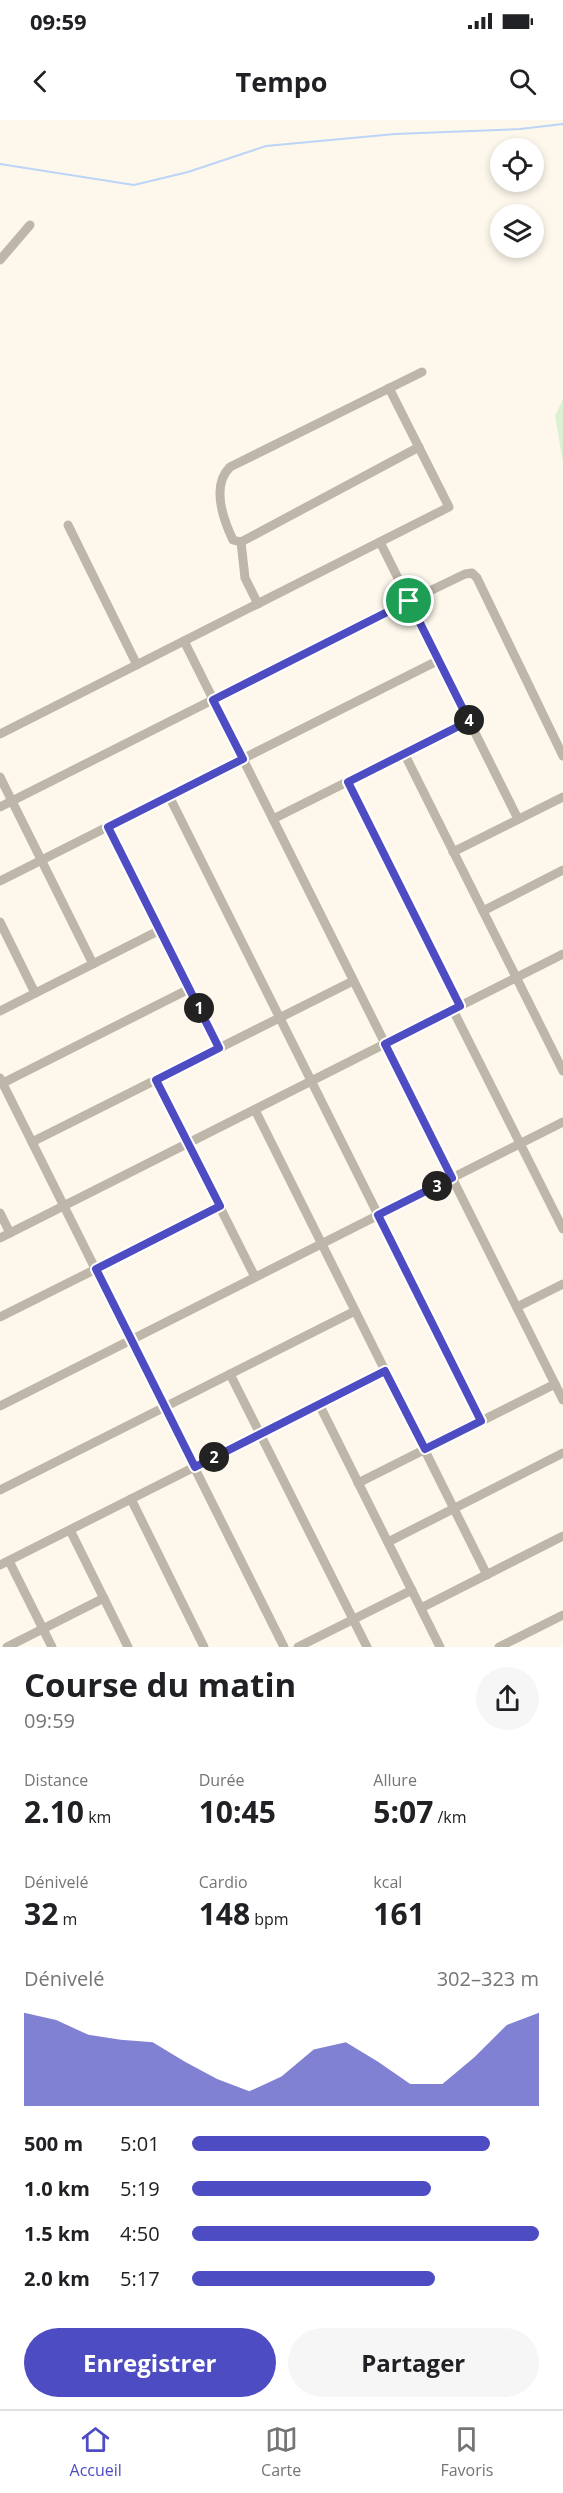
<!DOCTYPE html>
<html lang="fr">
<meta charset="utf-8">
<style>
:root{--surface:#fff;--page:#f6f6f6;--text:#202124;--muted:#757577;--line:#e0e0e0;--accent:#4d4cc2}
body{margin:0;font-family:"Open Sans",sans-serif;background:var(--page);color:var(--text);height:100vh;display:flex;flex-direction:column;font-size:22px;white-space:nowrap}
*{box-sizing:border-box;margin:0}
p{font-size:20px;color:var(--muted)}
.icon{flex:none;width:33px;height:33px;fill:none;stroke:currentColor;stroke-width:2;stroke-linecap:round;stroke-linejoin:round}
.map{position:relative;height:1527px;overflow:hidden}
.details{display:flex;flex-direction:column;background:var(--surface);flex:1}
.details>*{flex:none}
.buttons{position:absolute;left:490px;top:18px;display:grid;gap:12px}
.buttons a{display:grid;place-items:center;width:54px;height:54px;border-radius:50%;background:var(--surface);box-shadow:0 3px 9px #0003;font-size:30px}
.pin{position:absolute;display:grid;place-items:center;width:51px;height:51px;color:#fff;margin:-26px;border:3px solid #fff;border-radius:50%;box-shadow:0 2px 6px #0007}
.km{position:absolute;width:30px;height:30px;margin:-15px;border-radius:50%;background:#222;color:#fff;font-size:16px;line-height:30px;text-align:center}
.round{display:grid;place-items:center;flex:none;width:63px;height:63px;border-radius:32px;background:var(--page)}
.head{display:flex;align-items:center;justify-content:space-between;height:102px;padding:0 24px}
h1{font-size:33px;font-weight:700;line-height:45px}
.figures{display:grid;grid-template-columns:repeat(3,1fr);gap:9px;height:102px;padding:6px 24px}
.figures div{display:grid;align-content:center}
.figures b{font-size:30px;font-weight:700}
.figures small{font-size:16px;font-weight:400}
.figures p{font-size:16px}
.chart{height:168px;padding:12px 24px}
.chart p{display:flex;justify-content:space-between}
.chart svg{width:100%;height:108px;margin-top:6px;fill:var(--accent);opacity:.7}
.primary-button{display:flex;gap:12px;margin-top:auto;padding:12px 24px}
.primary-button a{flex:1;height:69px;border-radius:36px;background:var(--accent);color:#fff;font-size:24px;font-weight:700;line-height:69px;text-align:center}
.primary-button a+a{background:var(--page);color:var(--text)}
ul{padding:0 24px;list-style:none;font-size:20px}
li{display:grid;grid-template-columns:96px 72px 1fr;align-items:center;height:45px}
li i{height:15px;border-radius:8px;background:var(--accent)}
.status{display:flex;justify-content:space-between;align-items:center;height:42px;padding:0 30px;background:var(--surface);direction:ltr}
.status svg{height:16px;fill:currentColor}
header{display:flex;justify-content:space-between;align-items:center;height:78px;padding:0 24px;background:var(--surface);font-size:27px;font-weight:700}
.tabs{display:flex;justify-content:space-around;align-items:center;height:84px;border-top:2px solid var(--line);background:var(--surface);font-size:16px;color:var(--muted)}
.tabs a{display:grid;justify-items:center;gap:3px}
.tabs .selected{color:var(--accent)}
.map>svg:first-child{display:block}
</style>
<div class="status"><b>09:59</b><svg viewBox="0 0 49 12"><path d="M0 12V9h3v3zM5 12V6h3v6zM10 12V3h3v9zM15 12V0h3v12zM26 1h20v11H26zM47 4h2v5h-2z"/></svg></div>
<header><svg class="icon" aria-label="back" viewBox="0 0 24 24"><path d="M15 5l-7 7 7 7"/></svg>Tempo<svg class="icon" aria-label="search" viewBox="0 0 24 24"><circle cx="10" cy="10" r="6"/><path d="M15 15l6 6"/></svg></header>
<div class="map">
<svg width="563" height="1527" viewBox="0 0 563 1527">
<rect width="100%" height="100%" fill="#fdf8eb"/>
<path fill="#dbf2d2" d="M 563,279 L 563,342 L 555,296 Z"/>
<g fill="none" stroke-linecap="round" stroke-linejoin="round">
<path stroke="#bcd4f8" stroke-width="2" d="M 0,44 L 134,65 L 188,52 L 266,26 L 395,14 L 520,9 L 563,4"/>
<g stroke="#bdb6a9" stroke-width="9">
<path d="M 0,140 L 30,105"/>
<path d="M 419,327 L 241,422 L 233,420 C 223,399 211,366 230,347 L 422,252"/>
<path d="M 68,405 L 137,545"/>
<path d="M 241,422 L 245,458 L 258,484"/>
<path d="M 380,422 L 518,699"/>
<path d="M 184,521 L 563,1280"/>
<path d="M 0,614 L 449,387 L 389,268"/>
<path d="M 404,633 L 563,951"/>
<path d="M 0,657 L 93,844"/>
<path d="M 348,662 L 460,886"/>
<path d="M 169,676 L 481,1301"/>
<path d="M 0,687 L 409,481 L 465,454 L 472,453 L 477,458 L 563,636"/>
<path d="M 273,699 L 469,601"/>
<path d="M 108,707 L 219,929"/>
<path d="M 453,732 L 563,677"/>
<path d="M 0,761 L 439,540"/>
<path d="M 483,791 L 563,750"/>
<path d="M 0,802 L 35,873"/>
<path d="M 453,890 L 563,1109"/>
<path d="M 0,891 L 160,810"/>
<path d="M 0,958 L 284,1527"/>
<path d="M 156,960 L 255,1157"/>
<path d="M 3,963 L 189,869"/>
<path d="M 255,990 L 487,1455"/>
<path d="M 32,1022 L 353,861"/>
<path d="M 0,1093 L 10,1113"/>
<path d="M 0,1118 L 563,834"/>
<path d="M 517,1187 L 563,1164"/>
<path d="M 0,1197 L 220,1087"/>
<path d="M 230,1254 L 367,1527"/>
<path d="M 319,1284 L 440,1527"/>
<path d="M 0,1286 L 563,1002"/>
<path d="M 358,1363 L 555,1264"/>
<path d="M 0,1370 L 355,1191"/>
<path d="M 131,1379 L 204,1527"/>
<path d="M 70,1410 L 128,1527"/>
<path d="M 388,1422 L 563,1333"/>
<path d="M 9,1441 L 52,1527"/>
<path d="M 0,1445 L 385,1251"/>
<path d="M 421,1488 L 563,1416"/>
<path d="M 7,1527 L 104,1478"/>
<path d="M 298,1527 L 412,1470"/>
<path d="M 499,1527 L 563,1495"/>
</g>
</g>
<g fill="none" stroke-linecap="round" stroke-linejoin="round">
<defs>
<path id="route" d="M 409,481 L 469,601 L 348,662 L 460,886 L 385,924 L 452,1058 L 378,1095 L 481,1301 L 425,1329 L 385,1251 L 195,1347 L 96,1149 L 220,1086 L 156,960 L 219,928 L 108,707 L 243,639 L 213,580 Z"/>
</defs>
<use href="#route" stroke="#fff" stroke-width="12"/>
<use href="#route" stroke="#4d4cc2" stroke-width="8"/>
</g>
</svg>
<div class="buttons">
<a><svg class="icon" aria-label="locate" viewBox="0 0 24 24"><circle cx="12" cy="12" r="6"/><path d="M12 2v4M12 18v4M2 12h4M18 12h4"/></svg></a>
<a><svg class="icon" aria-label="layers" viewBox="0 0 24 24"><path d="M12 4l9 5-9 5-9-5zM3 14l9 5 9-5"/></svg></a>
</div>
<div class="pin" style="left:409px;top:481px;background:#1e9e55"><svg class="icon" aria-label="arrive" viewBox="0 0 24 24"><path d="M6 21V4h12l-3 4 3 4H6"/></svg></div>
<b class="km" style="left:199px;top:888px">1</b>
<b class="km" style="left:214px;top:1337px">2</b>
<b class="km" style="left:437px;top:1066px">3</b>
<b class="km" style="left:469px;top:600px">4</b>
</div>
<section class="details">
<div class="head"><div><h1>Course du matin</h1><p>09:59</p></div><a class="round"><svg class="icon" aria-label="share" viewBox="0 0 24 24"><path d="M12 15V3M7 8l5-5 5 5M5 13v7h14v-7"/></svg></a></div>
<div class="figures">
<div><p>Distance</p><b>2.10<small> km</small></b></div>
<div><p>Durée</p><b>10:45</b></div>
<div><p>Allure</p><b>5:07<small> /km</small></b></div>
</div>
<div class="figures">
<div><p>Dénivelé</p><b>32<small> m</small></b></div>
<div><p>Cardio</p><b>148<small> bpm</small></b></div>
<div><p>kcal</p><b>161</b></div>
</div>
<div class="chart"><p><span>Dénivelé</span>302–323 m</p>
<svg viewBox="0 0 160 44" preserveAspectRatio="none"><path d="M0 44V6L10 9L20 15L30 17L40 18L50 26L60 33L70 38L80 32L90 21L100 18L110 26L120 35L130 35L140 24L150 11L160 6V44z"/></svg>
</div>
<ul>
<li><b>500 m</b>5:01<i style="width:86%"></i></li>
<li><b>1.0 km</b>5:19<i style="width:69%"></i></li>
<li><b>1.5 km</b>4:50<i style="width:100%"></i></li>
<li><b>2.0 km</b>5:17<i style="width:70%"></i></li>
</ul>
<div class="primary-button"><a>Enregistrer</a><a>Partager</a></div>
</section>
<nav class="tabs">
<a class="selected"><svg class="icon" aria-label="home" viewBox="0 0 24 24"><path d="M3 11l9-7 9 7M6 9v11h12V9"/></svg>Accueil</a>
<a><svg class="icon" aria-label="map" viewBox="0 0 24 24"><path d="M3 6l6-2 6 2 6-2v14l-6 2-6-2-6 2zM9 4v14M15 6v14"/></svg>Carte</a>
<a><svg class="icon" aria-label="saved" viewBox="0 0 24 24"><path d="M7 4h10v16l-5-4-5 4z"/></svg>Favoris</a>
</nav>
